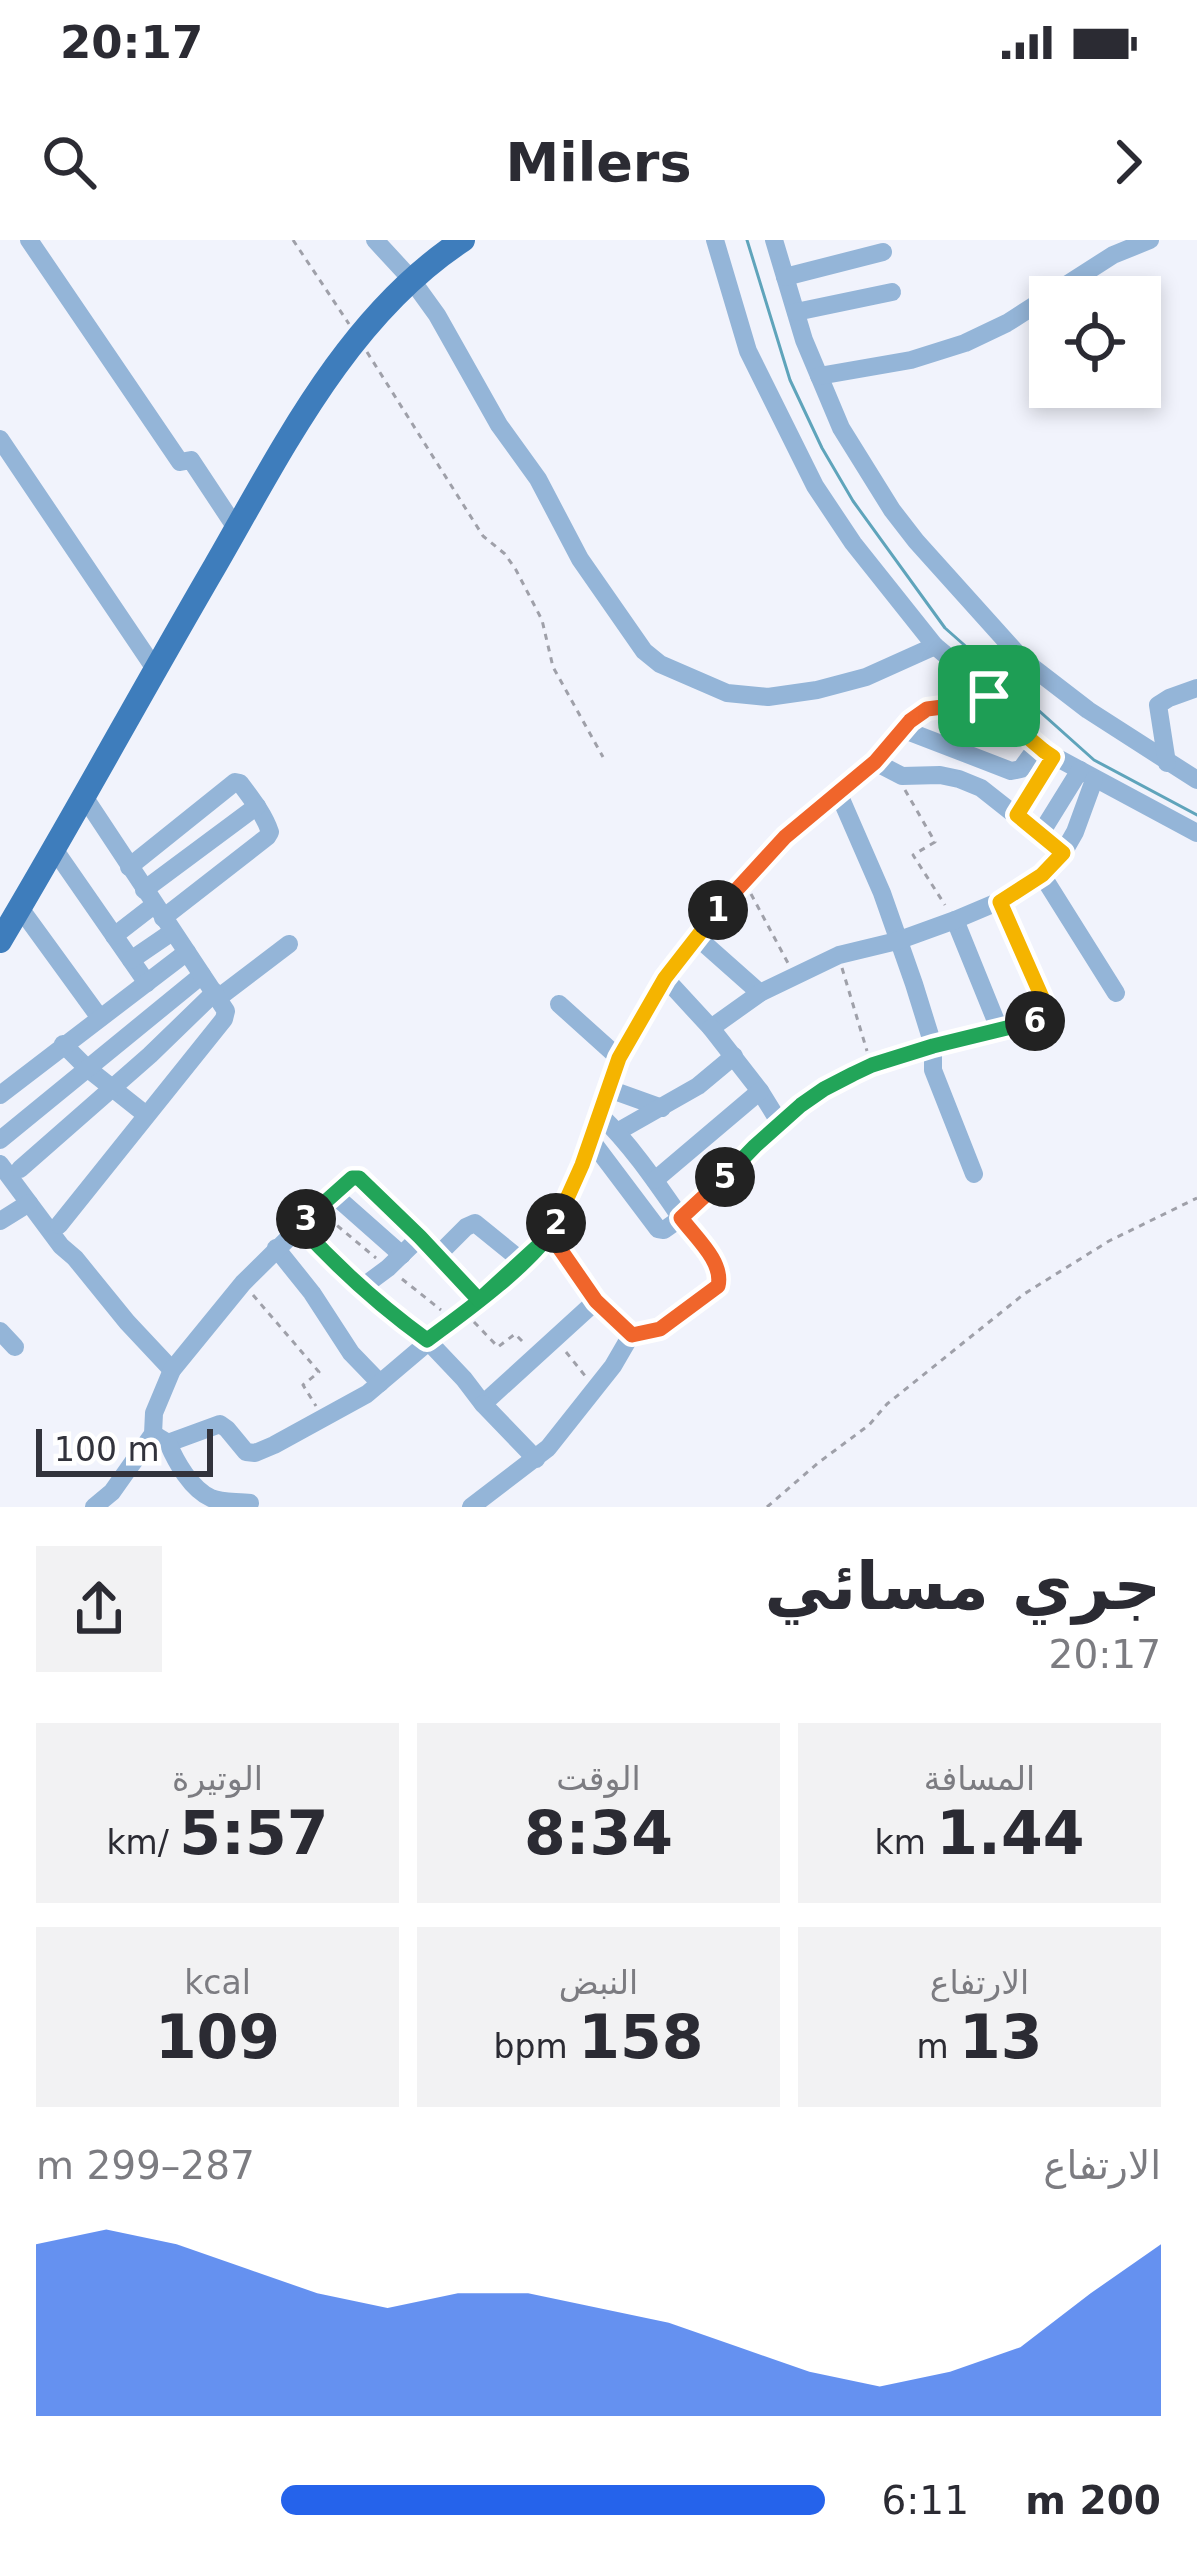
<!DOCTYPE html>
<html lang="ar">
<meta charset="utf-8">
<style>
:root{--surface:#fff;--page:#f2f2f3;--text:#2b2b33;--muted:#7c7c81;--accent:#2563eb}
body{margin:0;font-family:"DejaVu Sans",Vazirmatn,sans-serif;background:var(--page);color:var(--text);direction:rtl;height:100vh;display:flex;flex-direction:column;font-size:45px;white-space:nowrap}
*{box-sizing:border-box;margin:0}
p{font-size:39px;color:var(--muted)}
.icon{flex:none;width:66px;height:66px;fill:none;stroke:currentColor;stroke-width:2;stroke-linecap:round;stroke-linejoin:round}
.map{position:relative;height:1267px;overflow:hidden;direction:ltr}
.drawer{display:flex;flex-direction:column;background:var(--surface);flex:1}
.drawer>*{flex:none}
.controls{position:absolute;left:1029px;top:36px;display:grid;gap:24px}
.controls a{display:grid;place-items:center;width:132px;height:132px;border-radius:0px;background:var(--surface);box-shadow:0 6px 18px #0003;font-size:60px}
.scale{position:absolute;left:36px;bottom:30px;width:177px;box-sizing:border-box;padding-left:12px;border:6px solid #32333c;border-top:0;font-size:33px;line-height:42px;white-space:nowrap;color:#32333c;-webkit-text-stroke:9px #fff;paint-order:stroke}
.pin{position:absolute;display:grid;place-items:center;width:102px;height:102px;color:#fff;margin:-51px;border-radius:24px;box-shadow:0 6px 18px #0006}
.km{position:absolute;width:60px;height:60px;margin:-30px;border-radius:50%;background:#222;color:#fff;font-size:33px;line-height:60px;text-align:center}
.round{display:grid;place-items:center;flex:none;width:126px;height:126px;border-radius:0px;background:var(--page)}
.summary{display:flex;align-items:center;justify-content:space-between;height:204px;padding:0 36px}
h1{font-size:66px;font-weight:600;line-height:90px}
.metrics{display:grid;grid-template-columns:repeat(3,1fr);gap:18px;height:204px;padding:12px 36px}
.metrics div{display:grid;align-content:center;border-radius:0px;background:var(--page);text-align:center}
.metrics b{font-size:60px;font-weight:600}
.metrics small{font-size:33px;font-weight:400}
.metrics p{font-size:33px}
.chart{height:336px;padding:24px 36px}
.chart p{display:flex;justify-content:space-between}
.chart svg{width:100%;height:216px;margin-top:12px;fill:var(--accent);opacity:.7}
ul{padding:0 36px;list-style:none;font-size:39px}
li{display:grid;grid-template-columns:192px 144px 1fr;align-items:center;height:90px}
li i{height:30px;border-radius:15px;background:var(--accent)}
.status{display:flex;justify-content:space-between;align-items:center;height:84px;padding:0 60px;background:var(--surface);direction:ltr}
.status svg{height:33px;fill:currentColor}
header{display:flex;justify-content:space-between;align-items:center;height:156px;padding:0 36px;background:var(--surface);font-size:54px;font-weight:600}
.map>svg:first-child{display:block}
</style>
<div class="status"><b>20:17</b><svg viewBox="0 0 49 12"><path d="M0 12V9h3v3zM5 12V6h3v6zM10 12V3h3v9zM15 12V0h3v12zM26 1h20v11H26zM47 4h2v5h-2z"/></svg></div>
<header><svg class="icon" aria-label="forward" viewBox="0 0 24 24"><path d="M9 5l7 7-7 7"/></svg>Milers<svg class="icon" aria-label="search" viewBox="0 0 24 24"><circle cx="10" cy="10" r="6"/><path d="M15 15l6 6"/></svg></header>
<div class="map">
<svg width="1197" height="1267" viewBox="0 0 1197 1267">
<rect width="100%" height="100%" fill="#f1f3fc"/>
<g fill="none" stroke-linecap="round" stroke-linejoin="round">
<g stroke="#5fa4bb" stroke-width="3">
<path d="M 747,0 L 790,140 L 822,208 L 853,261 L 945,388 L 996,433"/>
<path d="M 1008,443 L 1094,520 L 1197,575"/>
</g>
<g stroke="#9fa0a9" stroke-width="3" stroke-dasharray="6 6" stroke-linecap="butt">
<path d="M 293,0 L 349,84"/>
<path d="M 367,112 L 483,296 L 505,314 L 516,330 L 542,380 L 553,427 L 603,517"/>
<path d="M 905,550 L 935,602 L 913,615 L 945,665"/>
<path d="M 751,654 L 789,725"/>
<path d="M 842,728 L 867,811"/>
<path d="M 328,978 L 376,1018"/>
<path d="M 402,1039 L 441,1070"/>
<path d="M 253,1055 L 319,1132 L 303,1145 L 316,1166"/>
<path d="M 474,1082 L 498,1107 L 515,1094 L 524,1103"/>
<path d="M 566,1112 L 586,1137"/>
<path d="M 767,1267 L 818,1223 L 869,1185 L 887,1164 L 1024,1054 L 1109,1001 L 1197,958"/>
</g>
<g stroke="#94b5d8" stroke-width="18">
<path d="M 29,0 L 180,222 L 191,220 L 236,288"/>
<path d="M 375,0 L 411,39 L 437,75 L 499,185 L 538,239 L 580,319 L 644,411 L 660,424 L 727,453 L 768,457 L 817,450 L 866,437 L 935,406"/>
<path d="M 715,0 L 748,111 L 815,246 L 853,303 L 935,406 L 953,421 L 972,452 L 976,455 L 989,456 L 1009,469 L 1037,507 L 1197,593"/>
<path d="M 774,0 L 804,100 L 841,188 L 892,270 L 916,301 L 1023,420 L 1088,470 L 1197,540"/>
<path d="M 785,37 L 883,12"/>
<path d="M 796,72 L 892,52"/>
<path d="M 819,136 L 911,120 L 965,103 L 1007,83 L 1113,15 L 1150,0"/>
<path d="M 0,199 L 155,429"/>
<path d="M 902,489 L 1011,531 L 1021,529 L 1037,507"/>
<path d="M 875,522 L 902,536 L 940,535 L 959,539 L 981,548 L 1063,613"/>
<path d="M 1167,523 L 1158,465 L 1169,458 L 1197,448"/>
<path d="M 838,552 L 882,653 L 914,744 L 933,805 L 933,830 L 974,934"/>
<path d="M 1017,575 L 1053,517"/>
<path d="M 1041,593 L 1080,530"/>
<path d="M 54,609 L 147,743"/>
<path d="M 129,627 L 235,542 L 240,543 C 251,558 264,574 270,592 L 267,597 L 163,678"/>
<path d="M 1042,635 L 1116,753"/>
<path d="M 144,650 L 257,566"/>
<path d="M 20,668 L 100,778"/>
<path d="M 955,680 L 1000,791"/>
<path d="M 114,696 L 154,665"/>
<path d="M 698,698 L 760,753"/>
<path d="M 131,720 L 172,692"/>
<path d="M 665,738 L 711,788 L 760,753 L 839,715 L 897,701 L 955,680 L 1000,661 L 1042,635 L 1063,613 L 1075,592 L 1094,540"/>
<path d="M 218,758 L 289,704"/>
<path d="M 559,764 L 619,818"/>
<path d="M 711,788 L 760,851 L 781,885"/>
<path d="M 63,804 L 87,828 L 145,874"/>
<path d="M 609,849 L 662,868"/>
<path d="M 0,855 L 187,712"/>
<path d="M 617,892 L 698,846 L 734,816"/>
<path d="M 0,900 L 202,735"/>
<path d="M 591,900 L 658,989 L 664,990 L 681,978 C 656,942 631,905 600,875"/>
<path d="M 0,924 L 61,1006 L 75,1018 L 127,1082 L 172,1130"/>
<path d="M 20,929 L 150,815 L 215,752"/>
<path d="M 655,940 L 760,851"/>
<path d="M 333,954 L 402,1015"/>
<path d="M 0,981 L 29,963"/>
<path d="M 59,985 L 224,779 L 226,771 L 83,555"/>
<path d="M 300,986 L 336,1026 L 386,1070 L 427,1100 L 464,1139 L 483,1164 L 596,1061"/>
<path d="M 551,995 L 596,1061 L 631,1095 C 667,1090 691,1067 718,1046 L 721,1034 L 681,978 L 719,944 L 755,906 L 823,849 L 872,825 L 933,805 L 1043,779 L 1048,775 L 1000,661"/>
<path d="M 420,997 L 438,1015 L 466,987 L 475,983 L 523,1022"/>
<path d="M 276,1008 L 312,1053 L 351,1113 L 380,1143"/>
<path d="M 438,1015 L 479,1060"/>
<path d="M 0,1091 L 15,1107"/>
<path d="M 483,1164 L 536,1219"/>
<path d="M 153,1194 L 168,1203 L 220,1184 L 227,1189 L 246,1212 L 255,1213 L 274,1205 L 367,1154 L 539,1008 L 551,995 L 582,925 L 619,818 L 631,794 L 665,738 L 728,658 L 802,581 L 875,522 L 910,481 L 927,469 L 982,461 L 1023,420"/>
<path d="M 168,1203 C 176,1222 191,1249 211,1258 C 222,1263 238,1261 250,1263"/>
<path d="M 94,1267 L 112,1252 L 153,1194 L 154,1173 L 172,1130 L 243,1043 L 333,954 L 355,937 L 361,939 L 420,997 L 388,1028 L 361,1048"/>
<path d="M 471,1267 L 548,1208 L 613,1126 L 631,1095"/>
</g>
<path stroke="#3e7dbc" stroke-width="24" d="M 0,701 C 74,577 142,451 215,326 C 282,210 347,76 463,0"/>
</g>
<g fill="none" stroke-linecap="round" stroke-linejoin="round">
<defs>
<path id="split-1" d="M 718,670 L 785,597 L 875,522 L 910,481 L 927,469 L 974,463 L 989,456"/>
<path id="split-2" d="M 556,983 L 582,925 L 619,818 L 665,738 L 718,670"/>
<path id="split-3" d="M 306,979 L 300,986 C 339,1029 380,1066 427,1100 C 460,1076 540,1018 556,983"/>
<path id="split-4" d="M 306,979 L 352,938 L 359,938 L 420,997 L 479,1060 L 551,994 L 560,1009"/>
<path id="split-5" d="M 560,1009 L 596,1061 L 632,1095 L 660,1089 L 718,1046 C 724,1022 695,997 681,978 L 725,937"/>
<path id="split-6" d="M 725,937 L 755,906 L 801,865 L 824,849 L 853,834 L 872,825 L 933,806 L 1035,781"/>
<path id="split-7" d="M 1035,781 L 1045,778 L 1048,771 L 1000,662 L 1042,635 L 1063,613 L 1017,575 L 1053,517 L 1044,511"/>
<path id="split-8" d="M 989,456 L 1009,469 L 1031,500 L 1044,511"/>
</defs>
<use href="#split-1" stroke="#fff" stroke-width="24"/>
<use href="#split-2" stroke="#fff" stroke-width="24"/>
<use href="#split-3" stroke="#fff" stroke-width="24"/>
<use href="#split-4" stroke="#fff" stroke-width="24"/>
<use href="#split-5" stroke="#fff" stroke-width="24"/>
<use href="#split-6" stroke="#fff" stroke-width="24"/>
<use href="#split-7" stroke="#fff" stroke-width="24"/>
<use href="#split-8" stroke="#fff" stroke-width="24"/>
<use href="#split-1" stroke="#f0652b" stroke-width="15"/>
<use href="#split-2" stroke="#f5b400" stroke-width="15"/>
<use href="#split-3" stroke="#22a559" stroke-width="15"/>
<use href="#split-4" stroke="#22a559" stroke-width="15"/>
<use href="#split-5" stroke="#f0652b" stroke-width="15"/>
<use href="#split-6" stroke="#22a559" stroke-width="15"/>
<use href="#split-7" stroke="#f5b400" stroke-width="15"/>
<use href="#split-8" stroke="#f5b400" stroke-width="15"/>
</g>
</svg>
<div class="controls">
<a><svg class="icon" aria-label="locate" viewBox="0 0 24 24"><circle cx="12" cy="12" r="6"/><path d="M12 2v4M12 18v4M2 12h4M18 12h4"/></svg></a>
</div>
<div class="scale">100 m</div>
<div class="pin" style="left:989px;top:456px;background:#1e9e55"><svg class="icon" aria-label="arrive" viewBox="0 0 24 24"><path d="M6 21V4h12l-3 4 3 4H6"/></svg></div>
<b class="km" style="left:718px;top:670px">1</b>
<b class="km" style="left:556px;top:983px">2</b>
<b class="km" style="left:306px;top:979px">3</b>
<b class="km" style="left:725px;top:937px">5</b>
<b class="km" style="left:1035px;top:781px">6</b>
</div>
<section class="drawer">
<div class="summary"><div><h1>جري مسائي</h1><p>20:17</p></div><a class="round"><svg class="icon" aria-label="share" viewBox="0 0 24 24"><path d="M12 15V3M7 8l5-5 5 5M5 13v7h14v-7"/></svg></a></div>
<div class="metrics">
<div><p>المسافة</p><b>1.44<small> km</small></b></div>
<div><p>الوقت</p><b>8:34</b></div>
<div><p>الوتيرة</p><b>5:57<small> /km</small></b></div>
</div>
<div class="metrics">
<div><p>الارتفاع</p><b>13<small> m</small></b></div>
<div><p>النبض</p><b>158<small> bpm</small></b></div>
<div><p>kcal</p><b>109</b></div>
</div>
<div class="chart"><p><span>الارتفاع</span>287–299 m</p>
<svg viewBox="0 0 160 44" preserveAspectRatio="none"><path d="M0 44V9L10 6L20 9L30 14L40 19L50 22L60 19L70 19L80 22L90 25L100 30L110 35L120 38L130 35L140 30L150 19L160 9V44z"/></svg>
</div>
<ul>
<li><b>200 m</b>6:11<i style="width:69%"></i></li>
</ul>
</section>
